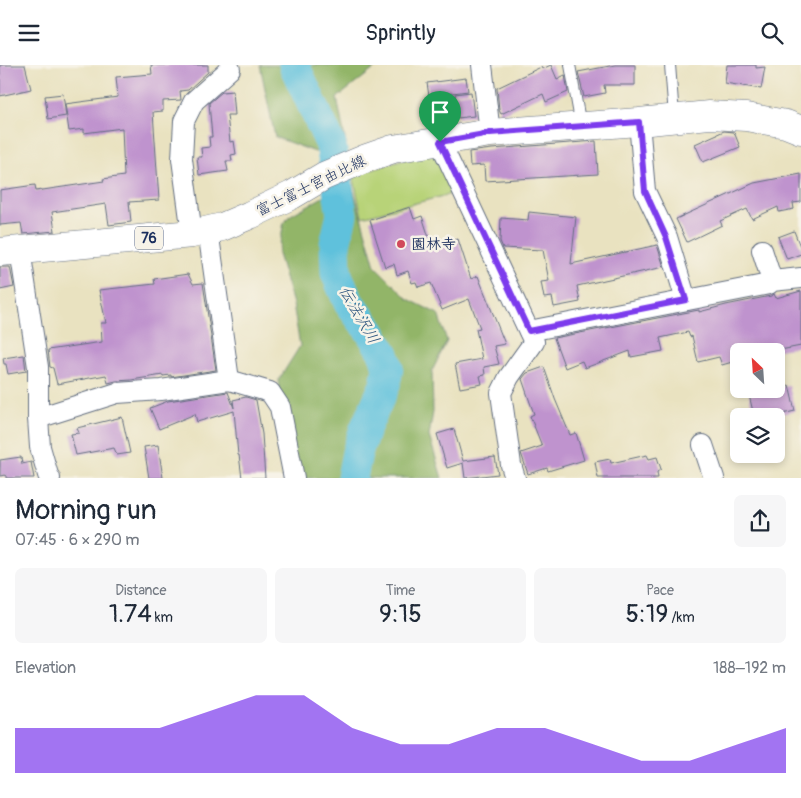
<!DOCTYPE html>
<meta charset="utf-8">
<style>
:root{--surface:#fff;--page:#f6f6f7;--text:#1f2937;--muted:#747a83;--accent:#7c3aed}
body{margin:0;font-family:Pangolin,"Klee One",sans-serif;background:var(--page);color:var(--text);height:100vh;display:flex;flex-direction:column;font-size:19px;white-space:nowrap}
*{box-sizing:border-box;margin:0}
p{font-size:16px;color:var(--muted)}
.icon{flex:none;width:28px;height:28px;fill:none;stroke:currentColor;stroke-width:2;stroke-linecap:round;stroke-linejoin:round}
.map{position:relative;height:413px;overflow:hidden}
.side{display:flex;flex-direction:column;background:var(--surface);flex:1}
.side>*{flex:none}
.needle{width:32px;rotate:335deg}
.tools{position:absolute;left:730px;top:278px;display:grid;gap:10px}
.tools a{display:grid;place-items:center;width:55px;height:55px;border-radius:8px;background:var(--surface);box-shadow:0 2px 8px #0003;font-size:25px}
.pin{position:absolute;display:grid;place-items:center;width:42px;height:42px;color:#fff;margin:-51px -21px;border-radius:50% 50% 50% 0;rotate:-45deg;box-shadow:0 0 5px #0007}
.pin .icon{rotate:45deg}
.round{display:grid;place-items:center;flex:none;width:52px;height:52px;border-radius:8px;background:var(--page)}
.head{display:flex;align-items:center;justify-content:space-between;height:85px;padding:0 15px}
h1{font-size:28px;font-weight:600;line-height:38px}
.figures{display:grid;grid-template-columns:repeat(3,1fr);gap:8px;height:85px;padding:5px 15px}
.figures div{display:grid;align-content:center;border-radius:8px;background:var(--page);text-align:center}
.figures b{font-size:25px;font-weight:600}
.figures small{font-size:14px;font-weight:400}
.figures p{font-size:14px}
.chart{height:140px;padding:10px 15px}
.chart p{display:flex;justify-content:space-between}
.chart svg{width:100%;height:90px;margin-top:5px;fill:var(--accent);opacity:.7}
header{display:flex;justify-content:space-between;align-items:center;height:65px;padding:0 15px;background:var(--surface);font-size:22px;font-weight:600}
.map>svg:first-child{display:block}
</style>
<header><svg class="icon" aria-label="menu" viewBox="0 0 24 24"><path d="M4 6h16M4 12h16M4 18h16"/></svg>Sprintly<svg class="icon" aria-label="search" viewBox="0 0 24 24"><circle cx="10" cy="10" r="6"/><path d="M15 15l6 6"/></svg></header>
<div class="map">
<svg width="801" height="413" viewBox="0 0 801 413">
<rect width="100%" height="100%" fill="#f7f3e8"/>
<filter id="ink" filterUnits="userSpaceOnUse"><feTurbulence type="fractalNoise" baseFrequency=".02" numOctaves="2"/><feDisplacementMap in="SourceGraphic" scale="10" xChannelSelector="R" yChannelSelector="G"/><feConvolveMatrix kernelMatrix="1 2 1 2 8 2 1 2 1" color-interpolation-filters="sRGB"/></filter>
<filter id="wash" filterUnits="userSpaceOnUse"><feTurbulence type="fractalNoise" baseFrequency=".0096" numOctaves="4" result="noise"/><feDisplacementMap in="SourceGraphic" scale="20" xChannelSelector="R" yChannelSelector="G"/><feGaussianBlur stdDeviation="1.12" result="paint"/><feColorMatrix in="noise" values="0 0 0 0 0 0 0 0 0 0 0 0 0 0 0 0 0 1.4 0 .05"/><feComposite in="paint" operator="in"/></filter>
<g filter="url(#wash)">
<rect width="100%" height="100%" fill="#e9e2c0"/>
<path fill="#b8d378" stroke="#6a816b" d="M 423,88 L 437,89 L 441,98 L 451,129 L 362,152 L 353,110 Z"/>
<g fill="#92b568" stroke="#567263">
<path d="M 260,0 L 379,0 L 337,33 L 346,79 L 315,87 L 275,72 Z"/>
<path d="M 351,116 L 375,201 L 408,234 L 438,249 L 447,276 L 432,306 L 433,347 L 429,371 L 442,413 L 294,413 L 278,316 L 300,281 L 293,239 L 278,189 L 284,157 L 291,150 Z"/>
</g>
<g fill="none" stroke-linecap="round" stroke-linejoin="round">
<path stroke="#5ec1dc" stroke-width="31" d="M 294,0 L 331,80 L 342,150 L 335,179 L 336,208 L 349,238 L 368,263 L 384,289 L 388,302 L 385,320 L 365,364 L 357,388 L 352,413"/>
</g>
<g id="blocks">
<g fill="#bf93ce">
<path d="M 0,0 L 25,0 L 31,24 L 0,31 Z"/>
<path d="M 151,0 L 208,0 L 208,7 L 188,25 L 180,26 L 181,35 L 163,36 L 163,46 L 153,47 L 159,135 L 129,137 L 131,157 L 109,160 L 106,139 L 52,147 L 55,166 L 23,169 L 21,158 L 0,160 L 0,125 L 35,120 L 36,126 L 104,116 L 103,114 L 124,111 L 122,63 L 84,68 L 84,64 L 69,66 L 65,39 L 118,32 L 116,12 L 152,9 Z"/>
<path d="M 551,0 L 557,14 L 565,10 L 568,27 L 546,37 L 543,29 L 501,49 L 499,45 L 497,23 L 541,2 L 542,4 Z"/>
<path d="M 615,0 L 635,0 L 635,20 L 604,20 L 605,28 L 584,32 L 578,7 Z"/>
<path d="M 727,0 L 756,0 L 756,3 L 765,2 L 761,24 L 725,18 Z"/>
<path d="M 466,13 L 468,26 L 429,31 L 427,18 Z"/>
<path d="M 233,26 L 235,50 L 227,50 L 230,77 L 234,76 L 236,89 L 231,90 L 232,96 L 226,96 L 228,106 L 199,110 L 197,92 L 202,92 L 201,83 L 210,82 L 209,72 L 212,72 L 209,38 L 222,27 Z"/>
<path d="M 471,27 L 474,51 L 458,53 L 455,29 Z"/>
<path d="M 63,29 L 66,51 L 48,54 L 45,31 Z"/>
<path d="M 724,66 L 734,67 L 740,82 L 703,97 L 695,79 Z"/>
<path d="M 596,76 L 598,109 L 485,116 L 484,100 L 470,101 L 469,87 L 492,84 Z"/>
<path d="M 801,109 L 801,137 L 793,138 L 794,144 L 779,147 L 778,142 L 752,154 L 747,144 L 720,156 L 722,160 L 687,177 L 676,154 L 754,118 Z"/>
<path d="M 410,142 L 414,154 L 422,151 L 432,182 L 458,174 L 471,214 L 478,211 L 505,279 L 494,281 L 499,299 L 484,302 L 485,310 L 480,311 L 482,319 L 460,323 L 455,299 L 482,294 L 476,264 L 480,263 L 469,234 L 442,245 L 431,218 L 418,222 L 416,217 L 412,218 L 408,206 L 397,210 L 394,199 L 385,202 L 370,155 Z"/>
<path d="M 529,147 L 576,152 L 571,199 L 657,180 L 664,202 L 577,221 L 580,237 L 554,242 L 552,232 L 544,233 L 541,217 L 549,216 L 543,185 L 503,183 L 500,176 L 501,153 L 528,155 Z"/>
<path d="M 794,166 L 801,184 L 801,189 L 787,194 L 778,172 Z"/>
<path d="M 0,202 L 10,202 L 14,222 L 0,225 Z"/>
<path d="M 188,209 L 193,219 L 203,218 L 216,305 L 171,312 L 171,310 L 163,311 L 163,310 L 131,315 L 116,316 L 108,318 L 106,310 L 57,319 L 53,303 L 50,302 L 48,285 L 102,277 L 101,258 L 106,258 L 99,225 L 155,219 L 154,214 Z"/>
<path d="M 801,226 L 801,281 L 775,286 L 739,286 L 739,295 L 722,300 L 719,292 L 698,297 L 692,271 L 690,272 L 688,267 L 660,273 L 663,286 L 631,292 L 630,286 L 585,303 L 582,296 L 565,303 L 554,273 L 699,245 L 699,247 L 726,240 L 771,231 L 774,229 L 776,233 Z"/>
<path d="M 24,290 L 26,306 L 8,309 L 6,299 L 4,299 L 3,293 Z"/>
<path d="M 544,302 L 555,334 L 570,370 L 576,368 L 584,395 L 548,406 L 547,403 L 528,409 L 521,388 L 542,381 L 530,351 L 534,349 L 522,314 L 527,308 Z"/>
<path d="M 789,320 L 795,346 L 774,351 L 754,351 L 749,330 L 776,324 Z"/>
<path d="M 228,327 L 234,343 L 233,335 L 246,332 L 256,335 L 262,369 L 265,413 L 242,413 L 239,390 L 238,390 L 234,346 L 197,357 L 195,349 L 159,364 L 150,343 L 168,336 Z"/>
<path d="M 122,352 L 130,388 L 117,390 L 114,383 L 76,390 L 71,369 L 79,368 L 77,363 Z"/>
<path d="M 454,364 L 463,396 L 495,392 L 498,409 L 465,413 L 463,398 L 447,403 L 437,369 Z"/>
<path d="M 158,380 L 163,413 L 149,413 L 144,382 Z"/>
<path d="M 647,390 L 649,394 L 657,392 L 661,404 L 657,407 L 658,413 L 598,413 L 595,397 L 610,394 L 611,398 Z"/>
<path d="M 21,392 L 22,399 L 31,397 L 34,413 L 6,413 L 6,410 L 0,411 L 0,395 Z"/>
</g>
</g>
</g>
<g filter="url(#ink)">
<use href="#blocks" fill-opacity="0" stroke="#636e80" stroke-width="1"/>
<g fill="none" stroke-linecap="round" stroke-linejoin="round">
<defs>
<g id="service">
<path d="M 570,0 L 581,61"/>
<path d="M 670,0 L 674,51"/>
</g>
<g id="minor">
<path d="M 482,0 L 490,68"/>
<path d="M 639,57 L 645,126 L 667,172 L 686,235"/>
<path d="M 440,77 L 534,277 L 509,312 L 501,328 L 511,400 L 515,413"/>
<path d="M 208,165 L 229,315"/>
<path d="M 192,169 L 182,94 L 184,56 L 194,36 L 230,4"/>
<path d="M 20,185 L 38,302 L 38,353 L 40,382 L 48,410 L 50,413"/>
<path d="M 762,185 L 772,216"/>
<path d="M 529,266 L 769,219 L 772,216 L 801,213"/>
<path d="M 38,353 L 117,328 L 161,325 L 229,315 L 270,327 L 280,342 L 294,413"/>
<path d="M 703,380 L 714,413"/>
</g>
<path id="primary" d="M 0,187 L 192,169 L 222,162 L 250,150 L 292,130 L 324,111 L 367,93 L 393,84 L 490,68 L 639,57 L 709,50 L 746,52 L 786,59 L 801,65"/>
</defs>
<use href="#service" stroke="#636e80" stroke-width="12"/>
<use href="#minor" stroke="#636e80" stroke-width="22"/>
<use href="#primary" stroke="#636e80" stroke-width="29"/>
<use href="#service" stroke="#fff" stroke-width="10"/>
<use href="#minor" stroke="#fff" stroke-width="20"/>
<use href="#primary" stroke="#fff" stroke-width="28"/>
</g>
</g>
<g fill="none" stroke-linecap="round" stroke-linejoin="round" filter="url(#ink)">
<defs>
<path id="route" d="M 639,57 L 645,126 L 666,172 L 686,235 L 529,266 L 440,77 L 490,68 Z"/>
</defs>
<use href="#route" stroke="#fff" stroke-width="10"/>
<use href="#route" stroke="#7c3aed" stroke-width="6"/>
</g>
<circle fill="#d1495b" stroke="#f7f3e8" stroke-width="2" cx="401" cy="179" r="5"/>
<g text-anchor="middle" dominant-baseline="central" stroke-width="5" stroke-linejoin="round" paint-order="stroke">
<rect fill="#f7f3e8" stroke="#5d6a87" stroke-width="1" x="135" y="161.5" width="28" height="23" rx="4"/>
<g font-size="14" font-weight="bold" fill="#1b2f5e">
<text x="149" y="173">76</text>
</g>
<g font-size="15" fill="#1b2f5e" stroke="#f7f3e8">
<text transform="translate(311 121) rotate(-26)">富士富士宮由比線</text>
</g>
<g font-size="15" font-weight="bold" fill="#1b2f5e" stroke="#f7f3e8" text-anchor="start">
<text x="411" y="179">園林寺</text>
</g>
<g font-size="16" font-style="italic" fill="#2c547e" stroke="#f7f3e8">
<text transform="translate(359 250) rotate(60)">伝法沢川</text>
</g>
</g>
</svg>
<div class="tools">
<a><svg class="needle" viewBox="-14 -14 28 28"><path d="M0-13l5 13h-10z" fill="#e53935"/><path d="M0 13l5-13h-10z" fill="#747a83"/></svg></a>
<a><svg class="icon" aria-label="layers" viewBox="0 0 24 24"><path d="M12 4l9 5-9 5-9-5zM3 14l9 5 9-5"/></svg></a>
</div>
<div class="pin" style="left:440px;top:77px;background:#1e9e55"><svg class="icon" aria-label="arrive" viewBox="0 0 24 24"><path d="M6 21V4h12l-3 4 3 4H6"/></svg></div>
</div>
<section class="side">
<div class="head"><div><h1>Morning run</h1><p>07:45 · 6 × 290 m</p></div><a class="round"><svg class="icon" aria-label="share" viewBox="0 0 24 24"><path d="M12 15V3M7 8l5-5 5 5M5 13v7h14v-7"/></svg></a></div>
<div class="figures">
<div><p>Distance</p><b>1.74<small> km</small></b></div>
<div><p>Time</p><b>9:15</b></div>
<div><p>Pace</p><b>5:19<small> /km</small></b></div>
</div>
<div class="chart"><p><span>Elevation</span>188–192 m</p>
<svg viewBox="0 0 160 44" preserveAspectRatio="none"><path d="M0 44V22L10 22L20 22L30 22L40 14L50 6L60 6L70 22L80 30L90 30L100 22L110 22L120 30L130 38L140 38L150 30L160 22V44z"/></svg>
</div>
</section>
